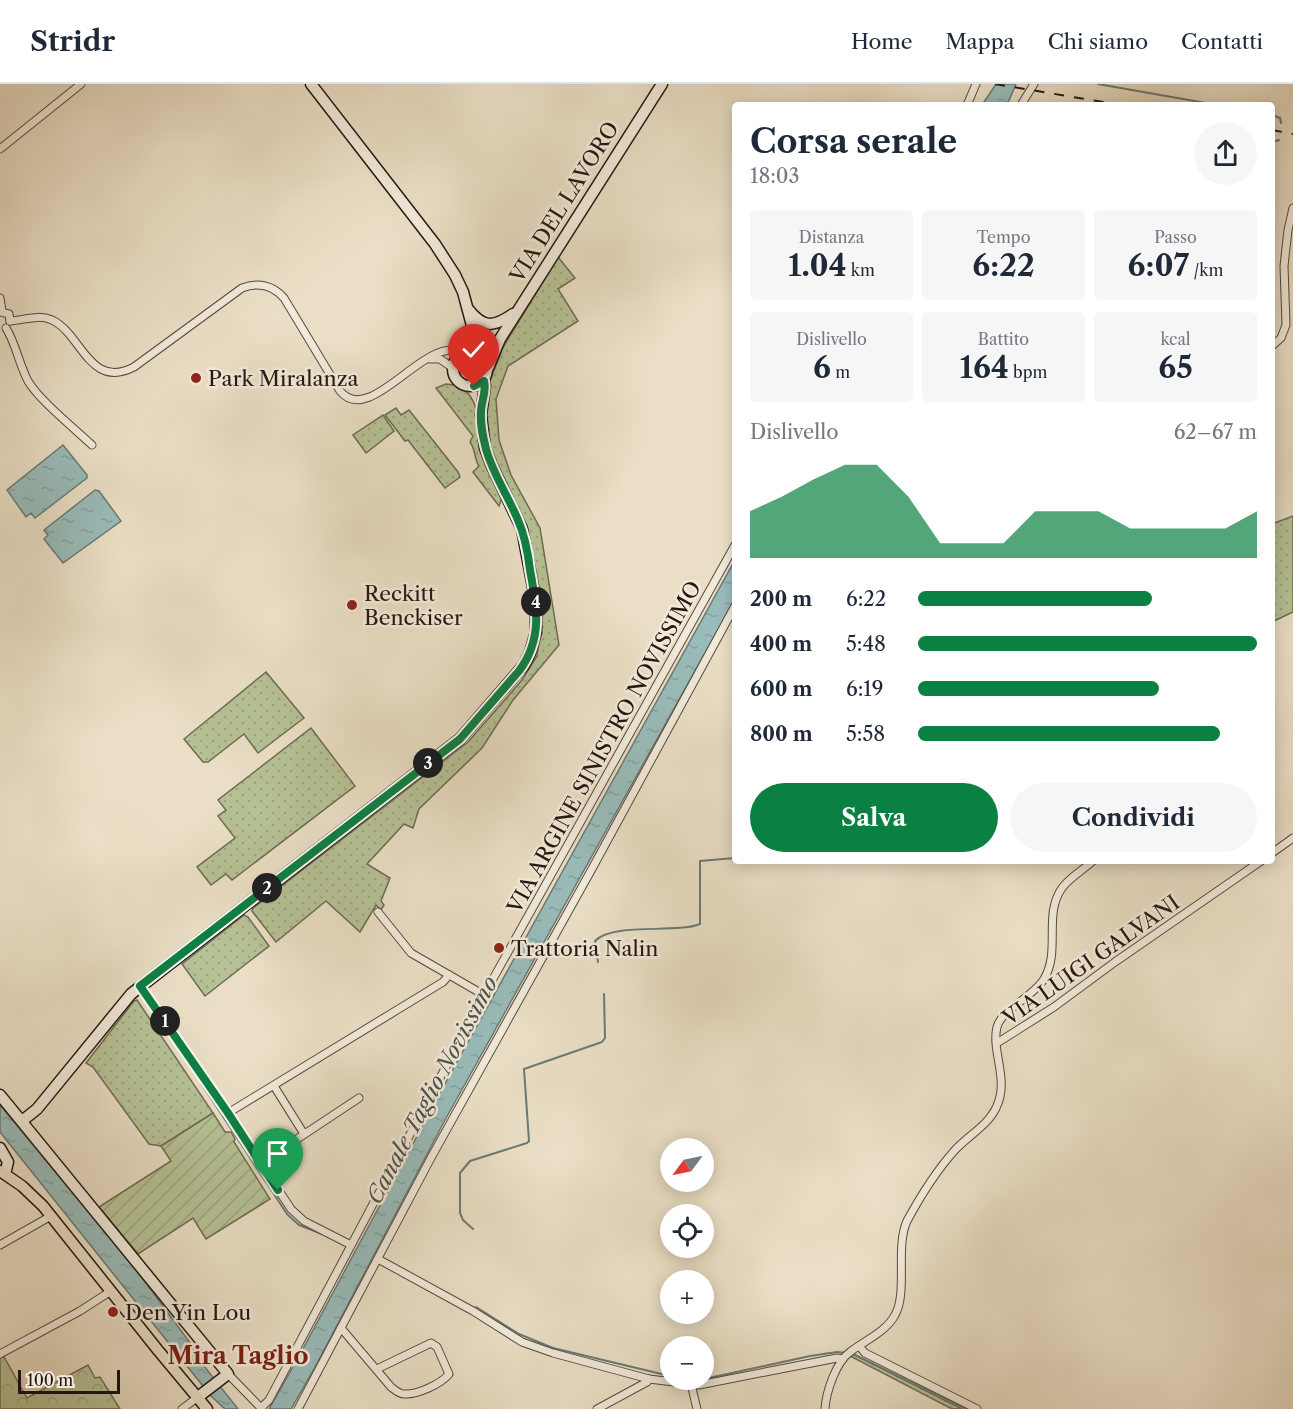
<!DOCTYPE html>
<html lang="it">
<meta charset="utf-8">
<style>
:root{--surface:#fff;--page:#f6f6f7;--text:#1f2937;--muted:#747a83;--line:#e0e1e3;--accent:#0b8043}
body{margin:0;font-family:"Libre Caslon Text",serif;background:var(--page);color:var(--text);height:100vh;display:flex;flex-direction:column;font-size:22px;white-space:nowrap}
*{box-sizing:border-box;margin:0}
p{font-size:20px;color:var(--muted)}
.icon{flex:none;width:33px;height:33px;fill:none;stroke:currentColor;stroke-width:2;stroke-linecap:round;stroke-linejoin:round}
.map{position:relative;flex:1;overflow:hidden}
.side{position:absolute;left:732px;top:18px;width:543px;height:762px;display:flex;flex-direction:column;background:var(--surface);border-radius:6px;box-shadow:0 3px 15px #0003}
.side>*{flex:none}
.needle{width:39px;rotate:237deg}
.fabs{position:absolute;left:660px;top:1054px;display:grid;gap:12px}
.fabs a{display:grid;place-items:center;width:54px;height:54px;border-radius:50%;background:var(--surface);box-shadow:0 3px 15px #0003;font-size:30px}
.scale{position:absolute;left:18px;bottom:15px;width:102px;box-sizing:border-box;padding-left:6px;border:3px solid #241710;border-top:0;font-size:16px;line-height:21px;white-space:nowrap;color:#241710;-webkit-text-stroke:4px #f1eada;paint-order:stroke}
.pin{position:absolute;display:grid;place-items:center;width:51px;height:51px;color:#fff;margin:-62px -26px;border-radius:50% 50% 50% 0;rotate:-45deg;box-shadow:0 0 6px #0007}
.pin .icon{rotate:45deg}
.km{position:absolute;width:30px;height:30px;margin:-15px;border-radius:50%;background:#222;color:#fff;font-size:16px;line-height:30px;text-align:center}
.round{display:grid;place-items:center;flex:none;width:63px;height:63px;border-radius:32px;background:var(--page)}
.summary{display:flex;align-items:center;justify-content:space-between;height:102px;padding:0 18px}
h1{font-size:33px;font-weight:700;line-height:45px}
.figures{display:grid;grid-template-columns:repeat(3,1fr);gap:9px;height:102px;padding:6px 18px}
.figures div{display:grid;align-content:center;border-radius:6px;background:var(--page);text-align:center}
.figures b{font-size:30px;font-weight:700}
.figures small{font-size:16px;font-weight:400}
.figures p{font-size:16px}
.chart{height:168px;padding:12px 18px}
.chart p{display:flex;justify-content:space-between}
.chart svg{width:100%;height:108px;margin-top:6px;fill:var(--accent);opacity:.7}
.primary-button{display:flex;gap:12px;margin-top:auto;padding:12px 18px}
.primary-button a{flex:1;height:69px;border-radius:36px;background:var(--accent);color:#fff;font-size:24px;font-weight:700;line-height:69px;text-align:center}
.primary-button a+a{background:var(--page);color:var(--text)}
ul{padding:0 18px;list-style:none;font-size:20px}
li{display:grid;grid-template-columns:96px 72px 1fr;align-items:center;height:45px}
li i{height:15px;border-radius:8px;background:var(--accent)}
header{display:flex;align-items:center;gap:36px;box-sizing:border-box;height:84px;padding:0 30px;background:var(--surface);border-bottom:2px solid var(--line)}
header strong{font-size:28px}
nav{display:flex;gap:33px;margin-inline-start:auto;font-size:21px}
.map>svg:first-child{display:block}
</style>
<header>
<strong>Stridr</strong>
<nav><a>Home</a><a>Mappa</a><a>Chi siamo</a><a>Contatti</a></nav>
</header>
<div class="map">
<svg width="1293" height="1325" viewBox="0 0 1293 1325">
<defs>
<pattern id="grass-dots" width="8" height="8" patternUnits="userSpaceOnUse" patternTransform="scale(1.5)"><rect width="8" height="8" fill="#b6c296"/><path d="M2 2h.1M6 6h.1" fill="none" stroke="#9ca680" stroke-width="1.8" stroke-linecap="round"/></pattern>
<pattern id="forest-crowns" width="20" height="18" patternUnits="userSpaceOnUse" patternTransform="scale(1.5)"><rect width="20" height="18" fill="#b6c296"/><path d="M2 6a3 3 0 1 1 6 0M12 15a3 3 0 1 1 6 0" fill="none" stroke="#9ca680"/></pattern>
<pattern id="garden-furrows" width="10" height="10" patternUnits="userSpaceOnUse" patternTransform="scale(1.5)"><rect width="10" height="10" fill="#b6c296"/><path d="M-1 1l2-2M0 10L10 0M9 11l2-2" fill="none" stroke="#9ca680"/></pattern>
<pattern id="water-ripples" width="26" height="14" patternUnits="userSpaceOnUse" patternTransform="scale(1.5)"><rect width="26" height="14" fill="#99bcba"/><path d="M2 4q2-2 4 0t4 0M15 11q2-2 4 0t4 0" fill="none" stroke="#84a19f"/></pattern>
</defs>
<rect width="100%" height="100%" fill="#eadfc6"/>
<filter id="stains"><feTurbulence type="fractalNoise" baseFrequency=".00333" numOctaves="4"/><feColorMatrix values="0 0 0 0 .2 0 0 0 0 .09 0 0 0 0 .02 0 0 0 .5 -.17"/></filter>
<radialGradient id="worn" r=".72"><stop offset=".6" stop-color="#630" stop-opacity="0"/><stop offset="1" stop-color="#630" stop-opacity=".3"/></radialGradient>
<g fill="url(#grass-dots)" stroke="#6d6c53" stroke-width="1.5">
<path d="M 558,173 L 575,194 L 558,205 L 578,237 L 508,282 L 496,315 L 499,356 L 511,391 L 540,444 L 559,561 L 513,616 L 482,664 L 419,725 L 413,744 L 404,740 L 367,780 L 390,794 L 381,817 L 384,821 L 381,826 L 376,821 L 360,848 L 326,817 L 276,858 L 252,827 L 253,824 L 468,658 L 522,596 L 537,572 L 541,546 L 541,520 L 504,399 L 489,362 L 486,327 L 487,305 L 502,265 Z"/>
<path d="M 446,300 C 485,301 477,350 484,376 C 488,389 496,402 502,414 L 499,422 L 473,388 L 479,382 C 474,375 476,366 470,358 L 473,352 L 436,304 Z"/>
<path d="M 396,324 L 401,331 L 409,326 L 458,388 L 460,393 L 445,404 L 408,356 L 405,357 L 385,331 Z"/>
<path d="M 383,331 L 394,347 L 366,369 L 353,351 Z"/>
<path d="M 1293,432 L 1293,528 L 1272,538 L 1272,440 Z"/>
<path d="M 266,588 L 304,634 L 258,669 L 244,650 L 208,678 L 203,678 L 184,655 Z"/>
<path d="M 311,644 L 355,702 L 232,796 L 226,790 L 211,801 L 197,783 L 235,754 L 218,732 L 226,726 L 218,716 Z"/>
<path d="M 244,831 L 248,833 L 269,862 L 205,912 L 182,880 Z"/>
<path d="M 137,916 L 213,1029 L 161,1062 L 149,1060 L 93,983 L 86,979 L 134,917 Z"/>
<path d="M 853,1270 L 962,1325 L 952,1325 L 850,1272 Z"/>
</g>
<path fill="url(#forest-crowns)" stroke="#6d6c53" stroke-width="1.5" d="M 3,1271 L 27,1314 L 88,1281 L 95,1294 L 100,1293 L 120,1325 L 0,1325 L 0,1273 Z"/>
<path fill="url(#garden-furrows)" stroke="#6d6c53" stroke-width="1.5" d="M 213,1029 L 225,1048 L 231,1048 L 235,1055 L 234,1058 L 270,1115 L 206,1155 L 193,1134 L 138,1170 L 99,1123 L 171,1077 L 161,1062 Z"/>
<g fill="url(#water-ripples)" stroke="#6a7a76" stroke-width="1.5">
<path d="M 996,0 L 1016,0 L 1007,21 L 982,21 Z"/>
<path d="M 63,361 L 87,391 L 87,394 L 35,434 L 31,429 L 26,433 L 7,406 Z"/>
<path d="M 95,406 L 99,407 L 121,437 L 63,479 L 44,455 L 48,451 L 44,446 Z"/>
<path d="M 735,476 L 735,515 L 445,1036 L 314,1285 L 291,1325 L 269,1325 L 298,1274 L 453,985 Z"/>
<path d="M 0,1021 L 132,1180 L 202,1275 L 204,1282 L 238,1325 L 225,1325 L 211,1312 L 206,1303 L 203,1302 L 0,1048 Z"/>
</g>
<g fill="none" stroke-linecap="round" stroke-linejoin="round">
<g stroke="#6a7a76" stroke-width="2">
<path d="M 1098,0 L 1217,21"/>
<path d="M 1272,31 L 1280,34 L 1281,39"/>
<path d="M 1272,58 L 1279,56"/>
<path d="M 598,878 L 595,857 C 613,838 675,850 700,840 L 700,777 L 735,774"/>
<path d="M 201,999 L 287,1130 L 299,1141 L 322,1150"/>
<path d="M 473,1145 L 463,1136 L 460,1129 L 460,1089 L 470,1077 L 527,1059 L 529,1057 L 524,985 L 602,958 L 605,954 L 604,910"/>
<path d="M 476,1223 L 519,1250 L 553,1264 L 670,1292"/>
<path d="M 853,1270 L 966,1325"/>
<path d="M 704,1295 L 810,1272 L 837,1268 L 847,1269"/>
</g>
<defs>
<g id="street">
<path d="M 967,21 L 976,0"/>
<path d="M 1021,21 L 1034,0"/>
<path d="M 0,65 L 81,0"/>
<path d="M 0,214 L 2,227"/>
<path d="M 0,228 L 9,230 L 10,237"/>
<path d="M 10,237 C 25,236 38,230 52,236 C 82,250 89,306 134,283 L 242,204 C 258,198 273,201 284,214 L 340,307 C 371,345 428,246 463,270"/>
<path d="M 6,244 C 16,260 19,280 28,297 C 39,316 74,344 92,361"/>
<path d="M 1272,262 L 1281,254 L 1286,241 L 1284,182 L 1288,146 L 1293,124"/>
<path d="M 430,275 L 440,275 L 453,284"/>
<path d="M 1272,769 L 1293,754"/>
<path d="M 378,828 L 411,869 L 484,911"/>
<path d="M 140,902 L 228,1029 L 291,1125 L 304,1137 L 351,1161"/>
<path d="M 997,959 L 1054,923 L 1115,878 L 1261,777"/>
<path d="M 274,1002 L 304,1050"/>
<path d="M 228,1029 L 397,926 L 443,898 L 449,891"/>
<path d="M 261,1079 L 359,1014"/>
<path d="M 0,1161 L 51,1132"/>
<path d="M 378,1175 L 473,1227 L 522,1258 L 553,1269 L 649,1295 L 699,1301 L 837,1274 L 843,1275"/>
<path d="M 341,1244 L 391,1303 C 395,1306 399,1310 404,1310 C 417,1311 441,1300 449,1290 L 437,1263 L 431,1259 L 377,1285"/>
<path d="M 859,1262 L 865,1269 L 977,1325"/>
<path d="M 0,1270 L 80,1227 L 111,1207"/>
<path d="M 228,1290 L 262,1325"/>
<path d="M 691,1300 L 697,1325"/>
<path d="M 261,1324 L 269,1316 L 484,911 L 735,461"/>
<path d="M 182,1325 L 198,1313"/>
<path d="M 298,1325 L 432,1072 L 593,783 L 735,522"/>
<path d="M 597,1325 L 647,1298 L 649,1295"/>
<path d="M 825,1325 C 826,1308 836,1278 850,1268 C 864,1257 886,1248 895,1231 C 908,1208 895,1163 907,1137 C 920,1113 937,1086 955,1066 C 968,1052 988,1041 996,1024 C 1010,996 991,968 997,943 C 1001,926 1033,913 1044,895 C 1061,867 1043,831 1062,804 C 1070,793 1083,786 1093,777"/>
</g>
<g id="secondary">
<path d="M 311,0 L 435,160 L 455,191 L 463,208 L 474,249 L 475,269"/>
<path d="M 468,225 C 484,245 494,243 513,230"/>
<circle cx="470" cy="285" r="17"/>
<path d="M 488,284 L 500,255 L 662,0"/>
<path d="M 0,1011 L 228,1290 L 198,1313"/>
<path d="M 22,1037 L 37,1025 L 131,910 L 460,655 L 524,581 L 530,569 L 536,548 L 536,519 L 522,445 L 492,382 L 485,364 L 481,331 L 485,302 L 484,297"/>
<path d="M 0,1064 L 8,1078 L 5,1090"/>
</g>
<path id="primary" d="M 0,1087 L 22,1102 L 43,1122 L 157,1265 L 207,1325"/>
</defs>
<use href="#street" stroke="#56493e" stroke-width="9"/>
<use href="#secondary" stroke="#241710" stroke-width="13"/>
<use href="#primary" stroke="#241710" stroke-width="13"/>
<use href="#street" stroke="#f1eada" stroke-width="7"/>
<use href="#secondary" stroke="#f1eada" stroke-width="10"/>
<use href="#primary" stroke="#eadfc6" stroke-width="10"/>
<g stroke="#241710" stroke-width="2" stroke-dasharray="10 10" stroke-linecap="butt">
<path d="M 995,0 L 1121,21"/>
<path d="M 1272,46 L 1293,50"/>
</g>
</g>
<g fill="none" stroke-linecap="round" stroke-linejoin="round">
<defs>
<path id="route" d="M 278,1106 L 228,1029 L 140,902 L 460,655 L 519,587 C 543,555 537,523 530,486 C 528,469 525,452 518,436 C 508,412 493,390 486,365 C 483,353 480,341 481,328 C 481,317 487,308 484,297 L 474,302"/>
</defs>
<use href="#route" stroke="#fff" stroke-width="12"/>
<use href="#route" stroke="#0b8043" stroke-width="8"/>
</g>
<g fill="#8f2418" stroke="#f1eada" stroke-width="2">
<circle cx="196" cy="294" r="6"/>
<circle cx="352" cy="521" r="6"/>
<circle cx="499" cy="864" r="6"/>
<circle cx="113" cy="1228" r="6"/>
</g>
<g text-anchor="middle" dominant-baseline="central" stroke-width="5" stroke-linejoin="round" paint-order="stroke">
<g font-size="21" fill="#241710" stroke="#f1eada">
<text transform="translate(564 118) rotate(-58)">VIA DEL LAVORO</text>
<text transform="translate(604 663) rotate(-61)">VIA ARGINE SINISTRO NOVISSIMO</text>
<text transform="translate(1091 876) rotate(-35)">VIA LUIGI GALVANI</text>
</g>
<g font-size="21" fill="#241710" stroke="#f1eada" text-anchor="start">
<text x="208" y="294">Park Miralanza</text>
<text x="364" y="509">Reckitt<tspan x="364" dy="24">Benckiser</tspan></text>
<text x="511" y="864">Trattoria Nalin</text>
<text x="125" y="1228">Den Yin Lou</text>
</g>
<g font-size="22" font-style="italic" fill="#4d514c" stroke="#f1eada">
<text transform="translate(432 1006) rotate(-62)">Canale Taglio Novissimo</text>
</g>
<g font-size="24" font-weight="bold" fill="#7a1f14" stroke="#f1eada">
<text x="238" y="1271">Mira Taglio</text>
</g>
</g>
<rect width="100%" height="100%" filter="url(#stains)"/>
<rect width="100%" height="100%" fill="url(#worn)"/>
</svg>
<div class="fabs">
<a><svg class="needle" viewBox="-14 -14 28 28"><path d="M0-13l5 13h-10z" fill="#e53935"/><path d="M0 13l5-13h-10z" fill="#747a83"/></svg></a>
<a><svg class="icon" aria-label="locate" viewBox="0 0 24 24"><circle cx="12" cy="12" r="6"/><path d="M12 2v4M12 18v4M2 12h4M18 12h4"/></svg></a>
<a>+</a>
<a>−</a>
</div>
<div class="scale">100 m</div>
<div class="pin" style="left:278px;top:1106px;background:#1e9e55"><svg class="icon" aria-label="arrive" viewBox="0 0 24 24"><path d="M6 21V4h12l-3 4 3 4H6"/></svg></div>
<div class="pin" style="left:474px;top:302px;background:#d93025"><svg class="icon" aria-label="check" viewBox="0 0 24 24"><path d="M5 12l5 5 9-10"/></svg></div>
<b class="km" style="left:165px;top:937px">1</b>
<b class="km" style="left:267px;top:804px">2</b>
<b class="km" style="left:428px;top:679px">3</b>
<b class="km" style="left:536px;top:518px">4</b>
<section class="side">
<div class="summary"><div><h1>Corsa serale</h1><p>18:03</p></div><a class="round"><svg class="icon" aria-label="share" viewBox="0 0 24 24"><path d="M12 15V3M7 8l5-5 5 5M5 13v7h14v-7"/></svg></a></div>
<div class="figures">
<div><p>Distanza</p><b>1.04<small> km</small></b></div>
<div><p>Tempo</p><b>6:22</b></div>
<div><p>Passo</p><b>6:07<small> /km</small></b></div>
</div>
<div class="figures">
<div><p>Dislivello</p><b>6<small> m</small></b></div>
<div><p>Battito</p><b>164<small> bpm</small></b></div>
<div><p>kcal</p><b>65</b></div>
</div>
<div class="chart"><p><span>Dislivello</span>62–67 m</p>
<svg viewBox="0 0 160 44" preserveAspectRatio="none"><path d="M0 44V25L10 19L20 12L30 6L40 6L50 19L60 38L70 38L80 38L90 25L100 25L110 25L120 32L130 32L140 32L150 32L160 25V44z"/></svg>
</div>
<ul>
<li><b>200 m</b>6:22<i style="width:69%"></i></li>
<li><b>400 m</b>5:48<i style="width:100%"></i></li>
<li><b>600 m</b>6:19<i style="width:71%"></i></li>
<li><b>800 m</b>5:58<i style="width:89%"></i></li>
</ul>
<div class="primary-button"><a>Salva</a><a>Condividi</a></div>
</section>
</div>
